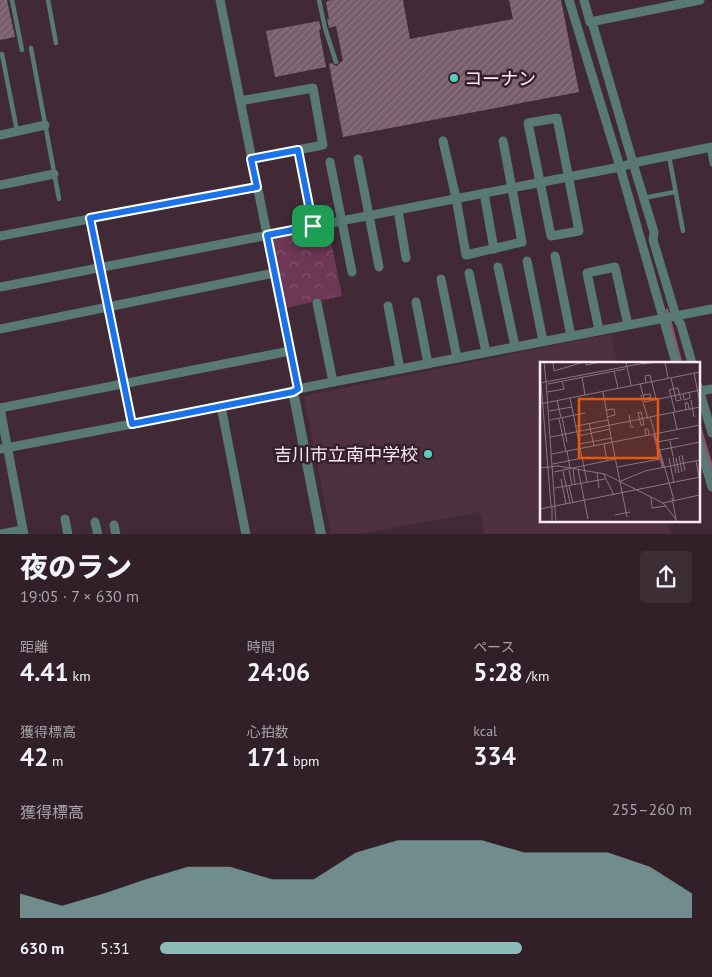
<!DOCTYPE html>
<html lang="ja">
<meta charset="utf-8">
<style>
:root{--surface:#312028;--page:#3d2d34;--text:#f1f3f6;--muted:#a8a3a8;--accent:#8bbbb9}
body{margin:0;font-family:"PT Sans","Noto Sans JP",sans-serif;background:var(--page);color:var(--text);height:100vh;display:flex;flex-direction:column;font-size:19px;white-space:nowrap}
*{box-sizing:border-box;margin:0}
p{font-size:16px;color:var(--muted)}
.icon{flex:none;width:28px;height:28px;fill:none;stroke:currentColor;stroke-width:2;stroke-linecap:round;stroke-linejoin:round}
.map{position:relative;height:534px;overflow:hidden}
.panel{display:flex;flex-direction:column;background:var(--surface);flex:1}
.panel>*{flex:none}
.pin{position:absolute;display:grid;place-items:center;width:42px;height:42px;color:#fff;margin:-21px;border-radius:10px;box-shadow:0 2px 8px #0006}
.round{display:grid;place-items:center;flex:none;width:52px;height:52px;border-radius:5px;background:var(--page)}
.headline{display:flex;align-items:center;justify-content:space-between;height:85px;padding:0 20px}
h1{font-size:28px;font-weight:800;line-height:38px}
.metrics{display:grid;grid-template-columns:repeat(3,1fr);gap:8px;height:85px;padding:5px 20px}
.metrics div{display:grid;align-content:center}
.metrics b{font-size:25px;font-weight:800}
.metrics small{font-size:14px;font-weight:400}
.metrics p{font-size:14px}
.chart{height:140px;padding:10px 20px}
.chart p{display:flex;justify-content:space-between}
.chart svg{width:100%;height:90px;margin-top:5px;fill:var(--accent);opacity:.7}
ul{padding:0 20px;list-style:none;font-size:16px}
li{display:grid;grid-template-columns:80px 60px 1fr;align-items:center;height:38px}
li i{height:12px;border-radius:6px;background:var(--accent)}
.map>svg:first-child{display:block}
</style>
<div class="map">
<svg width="712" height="535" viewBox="0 0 712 535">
<defs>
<pattern id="park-crowns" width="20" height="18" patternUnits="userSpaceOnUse" patternTransform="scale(1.25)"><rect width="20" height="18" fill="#6d3756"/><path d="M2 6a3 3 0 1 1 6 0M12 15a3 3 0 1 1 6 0" fill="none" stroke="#83546f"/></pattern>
<pattern id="building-hatch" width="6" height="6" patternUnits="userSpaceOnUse" patternTransform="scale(1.25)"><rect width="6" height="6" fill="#785e6c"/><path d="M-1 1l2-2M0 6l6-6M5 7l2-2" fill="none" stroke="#8c7581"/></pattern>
</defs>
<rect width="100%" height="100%" fill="#412a36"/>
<path fill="#4e3141" d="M 611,334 L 617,363 L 541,363 L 541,521 L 668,521 L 671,534 L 485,534 L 480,512 L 359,534 L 331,534 L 304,396 Z"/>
<path fill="url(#park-crowns)" d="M 328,227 L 342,296 L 285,308 L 272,240 L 275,237 Z"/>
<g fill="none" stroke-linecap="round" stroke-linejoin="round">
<g stroke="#8d5474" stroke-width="3">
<path d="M 667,310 L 681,363"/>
<path d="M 698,421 L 712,468"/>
</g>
</g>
<g fill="url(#building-hatch)">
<path d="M 0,0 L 7,0 L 15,37 L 0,40 Z"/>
<path d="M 331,0 L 403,0 L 410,39 L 513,19 L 509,0 L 561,0 L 579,92 L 343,137 L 329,64 L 332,63 L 334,65 L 337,66 L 339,64 L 340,62 L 343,61 L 336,26 L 329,28 L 327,19 L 329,19 L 326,2 Z"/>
<path d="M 319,21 L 321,29 L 319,30 L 326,67 L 275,77 L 266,31 Z"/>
</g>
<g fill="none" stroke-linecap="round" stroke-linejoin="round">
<g stroke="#587974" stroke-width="4.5">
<path d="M 12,0 L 22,50"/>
<path d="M 48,0 L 56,43"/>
<path d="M 319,0 L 325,28 L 336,62"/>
<path d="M 31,48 L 59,199"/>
<path d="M 2,54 L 17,131"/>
<path d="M 709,148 L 712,164"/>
<path d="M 669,156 L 683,231"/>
<path d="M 643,198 L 675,192"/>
</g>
<g stroke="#587974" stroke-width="9">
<path d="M 220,0 L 298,389"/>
<path d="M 569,0 L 620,167 L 676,363"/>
<path d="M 584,0 L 590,22 L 700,0"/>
<path d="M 592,22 L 633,163 L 712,147"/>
<path d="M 240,101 L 313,88 L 323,145 L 251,159"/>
<path d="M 557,118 L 579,231 L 551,236 L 528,123 Z"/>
<path d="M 0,135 L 45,125"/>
<path d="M 443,141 L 456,198 L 466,255 L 522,242 L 503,141"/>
<path d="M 298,150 L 313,226"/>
<path d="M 358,159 L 379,267"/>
<path d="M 330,162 L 352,272"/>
<path d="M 0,185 L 54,174"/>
<path d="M 484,193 L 494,249"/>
<path d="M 398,210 L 406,258"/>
<path d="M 90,218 L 132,424"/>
<path d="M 0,236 L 257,187"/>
<path d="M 555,256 L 571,336"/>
<path d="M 527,261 L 543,341"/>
<path d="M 498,267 L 515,346"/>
<path d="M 469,273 L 486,352"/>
<path d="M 441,279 L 457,358"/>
<path d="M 0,287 L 620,167 L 633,163 L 654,232 L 653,240 L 676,316 L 681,325 L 692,363"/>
<path d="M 416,302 L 428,364"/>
<path d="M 317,303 L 333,382"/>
<path d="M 388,306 L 400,369"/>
<path d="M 0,329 L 274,273"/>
<path d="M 599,330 L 587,273 L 615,267 L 628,325"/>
<path d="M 698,386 L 712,433"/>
<path d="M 700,391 L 712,389"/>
<path d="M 221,406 L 246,535"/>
<path d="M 0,408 L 290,351"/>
<path d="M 0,408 L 24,535"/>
<path d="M 698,440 L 712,487"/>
<path d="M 0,449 L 132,424 L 293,391 L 298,389 L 333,382 L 712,309"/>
<path d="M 65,519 L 68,535"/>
<path d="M 95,522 L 98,535"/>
<path d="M 114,525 L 116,535"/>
<path d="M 0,534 L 23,530"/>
</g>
<path stroke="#587974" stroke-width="10" d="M 293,391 L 321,535"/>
</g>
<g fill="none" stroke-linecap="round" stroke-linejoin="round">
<defs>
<path id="route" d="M 298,150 L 313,226 L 267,235 L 298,389 L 293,392 L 132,424 L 90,218 L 257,187 L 251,159 Z"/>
</defs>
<use href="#route" stroke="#fff" stroke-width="10"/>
<use href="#route" stroke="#1a73e8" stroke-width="6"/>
</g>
<g fill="#58cec0" stroke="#36202c" stroke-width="2">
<circle cx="454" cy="78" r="5"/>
<circle cx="428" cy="454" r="5"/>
</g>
<g text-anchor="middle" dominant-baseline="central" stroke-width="5" stroke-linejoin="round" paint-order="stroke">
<g font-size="18" fill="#faeaf2" stroke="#36202c" text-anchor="start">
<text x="464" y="78">コーナン</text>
<text x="418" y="454" text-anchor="end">吉川市立南中学校</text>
</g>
</g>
<g transform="translate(540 362)">
<rect width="160" height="160" fill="#412a36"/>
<path fill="none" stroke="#8d5474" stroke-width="2.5" d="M 114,73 L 123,105"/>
<path fill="none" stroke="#8b7781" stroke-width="1" d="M 4,0 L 6,19M 13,0 L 14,9 L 44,0M 46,0 L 46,3 L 60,0M 86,0 L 91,23M 125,0 L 128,16M 102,2 L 119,0M 74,9 L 78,26M 154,11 L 160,41M 42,15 L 45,33M 131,16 L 135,33M 6,19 L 16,160M 0,21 L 110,0M 1,21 L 11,144M 106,21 L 105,14 L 110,13 L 116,37M 8,22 L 85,7M 100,22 L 105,40 L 160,28M 7,30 L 24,27 L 22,19M 63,30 L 72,80M 143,32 L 144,38 L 150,36 L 149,30M 101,33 L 108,57M 103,33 L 110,32 L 111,35 L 104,37M 131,34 L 129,28 L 138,26 L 141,38 L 136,39 L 135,33M 131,34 L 135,50M 30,36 L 47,120M 17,38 L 21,56M 151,38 L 154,55M 0,42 L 160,10M 66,48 L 74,47 L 75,53 L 67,55M 146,48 L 145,41 L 148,41 L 149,47M 9,49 L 32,45M 101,50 L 104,63 L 101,63 L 98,51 ZM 133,50 L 137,67M 89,53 L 91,65 L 94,65M 22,55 L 27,80M 110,55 L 160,45M 19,57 L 26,90M 10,58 L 45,51M 49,61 L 54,84M 36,64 L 68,58M 38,74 L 70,67M 106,74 L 105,67 L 108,67 L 109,73M 11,75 L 110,55 L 134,138M 130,79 L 133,94M 72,80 L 87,155M 117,80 L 139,76M 39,82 L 72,76M 64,82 L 67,99M 120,88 L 160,80M 27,89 L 30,106M 12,92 L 160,63M 142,93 L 145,109M 139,94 L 142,110M 133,95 L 136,111M 129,96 L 134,121M 136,96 L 139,111M 156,99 L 159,115M 13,102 L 42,96M 77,105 L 120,97M 0,106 L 18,104 L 65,112 L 123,141 L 138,160M 33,107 L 35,122M 38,107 L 48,157M 29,108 L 32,123M 23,109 L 30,141M 14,110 L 75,97M 57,111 L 59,126M 63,111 L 74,133M 21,117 L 26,142M 81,119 L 105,109 L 160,98M 29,124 L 33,141M 15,126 L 65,117M 111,135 L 112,146 L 126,144M 132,136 L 136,157M 123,141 L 160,133M 0,147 L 160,115M 75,153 L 90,150M 12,160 L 12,144"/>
<path fill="#e8590c" fill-opacity="0.15" stroke="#e8590c" stroke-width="2.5" d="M 39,37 L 118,37 L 118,96 L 39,96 Z"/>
<rect width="160" height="160" fill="none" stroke="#faeaf2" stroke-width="2.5"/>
</g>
</svg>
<div class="pin" style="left:313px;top:226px;background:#1e9e55"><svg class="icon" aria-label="arrive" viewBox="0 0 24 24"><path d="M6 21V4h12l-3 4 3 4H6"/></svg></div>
</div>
<section class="panel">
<div class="headline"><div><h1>夜のラン</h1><p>19:05 · 7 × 630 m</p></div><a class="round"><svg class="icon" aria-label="share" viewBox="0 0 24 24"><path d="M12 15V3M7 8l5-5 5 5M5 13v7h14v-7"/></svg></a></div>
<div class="metrics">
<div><p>距離</p><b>4.41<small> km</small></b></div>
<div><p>時間</p><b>24:06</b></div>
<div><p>ペース</p><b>5:28<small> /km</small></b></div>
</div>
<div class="metrics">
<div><p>獲得標高</p><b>42<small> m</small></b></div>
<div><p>心拍数</p><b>171<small> bpm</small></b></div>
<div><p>kcal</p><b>334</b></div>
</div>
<div class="chart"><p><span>獲得標高</span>255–260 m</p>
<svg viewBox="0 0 160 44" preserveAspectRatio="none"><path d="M0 44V32L10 38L20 32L30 25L40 19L50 19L60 25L70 25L80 12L90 6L100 6L110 6L120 12L130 12L140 12L150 19L160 32V44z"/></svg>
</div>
<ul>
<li><b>630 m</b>5:31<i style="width:68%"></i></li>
</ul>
</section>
